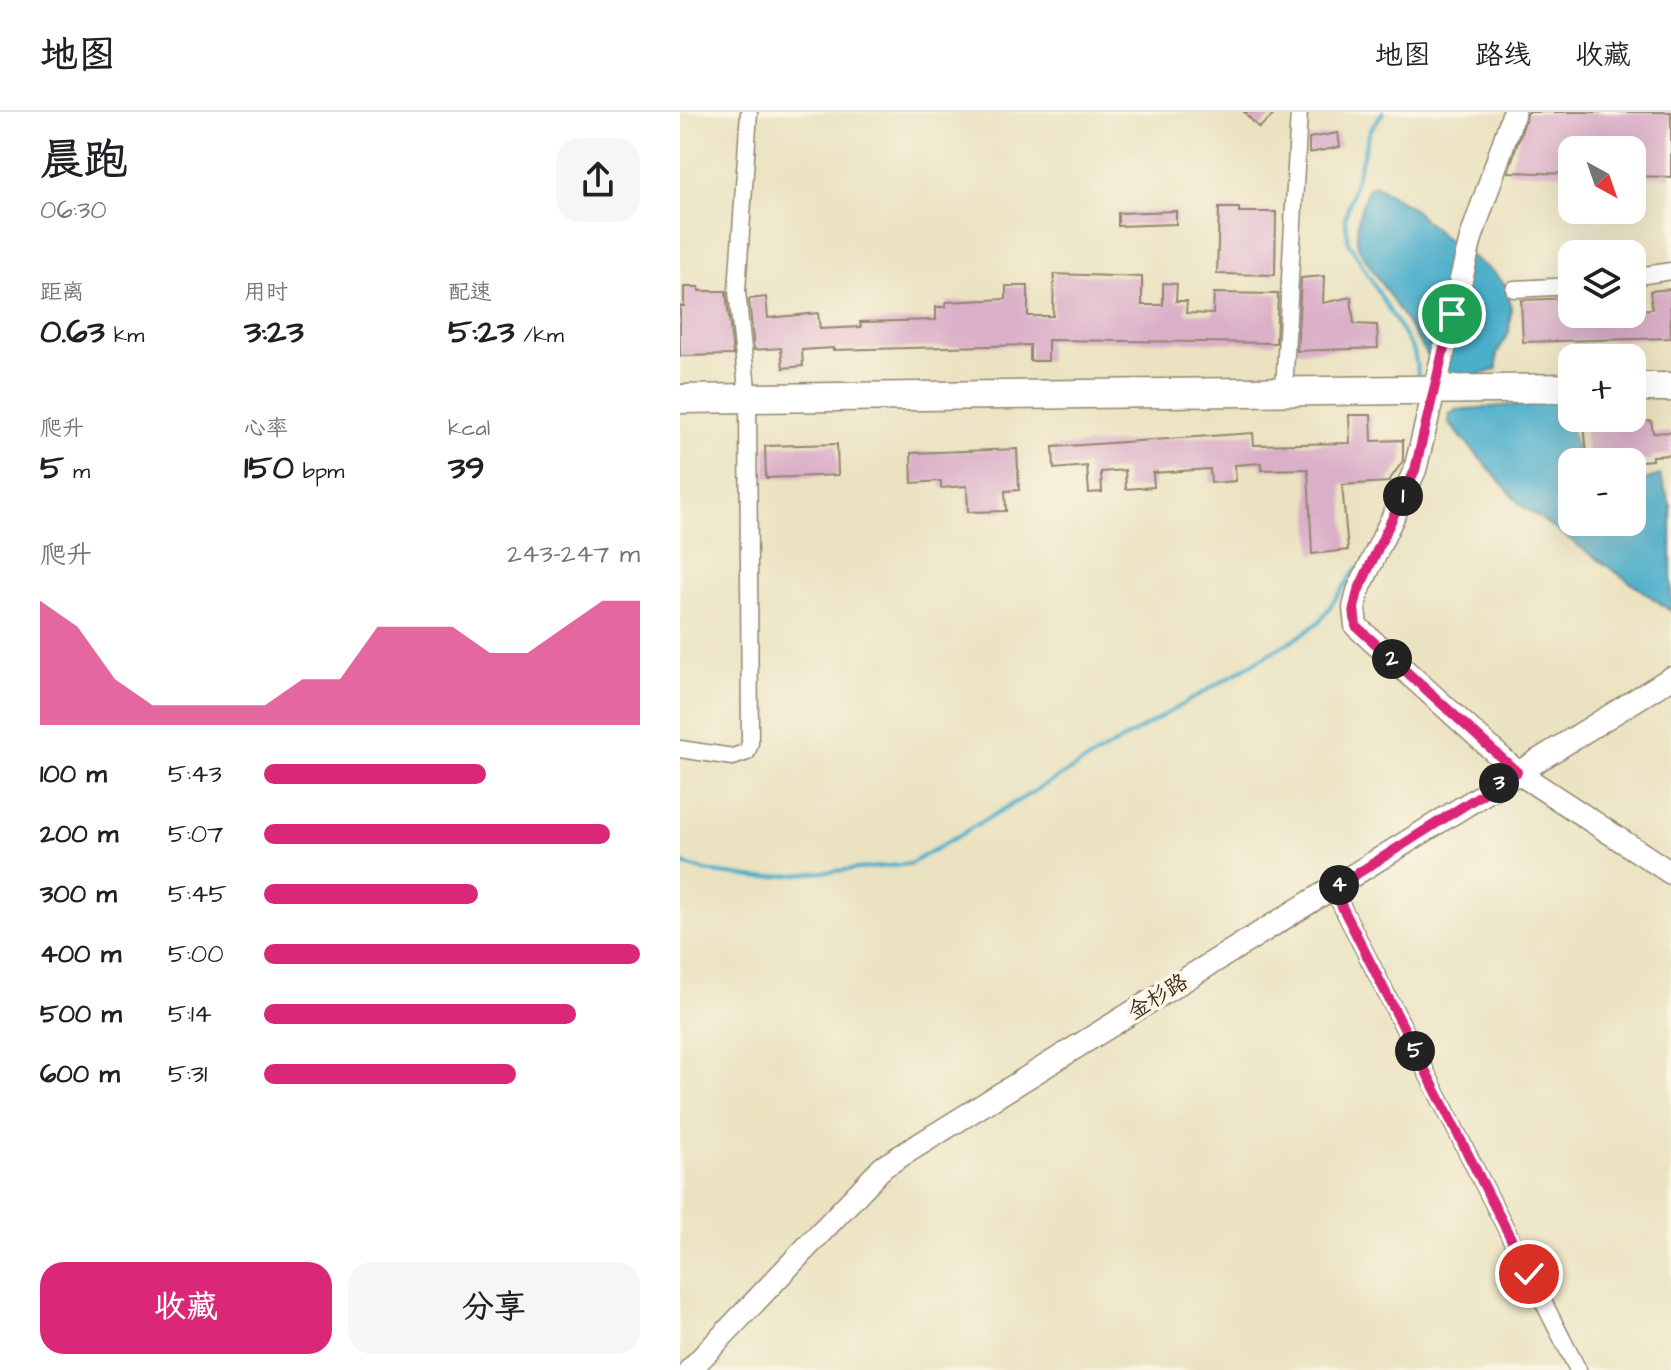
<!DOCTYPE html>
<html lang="zh">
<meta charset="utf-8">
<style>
:root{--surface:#fff;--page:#f6f6f6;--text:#202124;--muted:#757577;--line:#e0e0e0;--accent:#db2777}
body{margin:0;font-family:"Architects Daughter","LXGW WenKai TC",sans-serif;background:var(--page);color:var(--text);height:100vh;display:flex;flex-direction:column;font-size:30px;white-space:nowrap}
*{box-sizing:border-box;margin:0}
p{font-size:26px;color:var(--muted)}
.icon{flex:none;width:44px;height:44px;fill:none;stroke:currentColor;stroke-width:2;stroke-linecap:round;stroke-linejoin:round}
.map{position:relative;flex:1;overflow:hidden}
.panel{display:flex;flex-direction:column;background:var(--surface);width:680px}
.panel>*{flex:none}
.needle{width:52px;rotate:140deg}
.buttons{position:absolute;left:878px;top:24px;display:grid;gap:16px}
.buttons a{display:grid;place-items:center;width:88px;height:88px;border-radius:16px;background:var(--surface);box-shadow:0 8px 32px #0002;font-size:40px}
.pin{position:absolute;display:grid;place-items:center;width:68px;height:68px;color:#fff;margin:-34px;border:4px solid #fff;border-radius:50%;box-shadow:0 2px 8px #0007}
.km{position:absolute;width:40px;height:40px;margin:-20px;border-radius:50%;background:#222;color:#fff;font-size:22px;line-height:40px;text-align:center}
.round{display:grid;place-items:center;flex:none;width:84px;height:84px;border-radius:24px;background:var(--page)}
.headline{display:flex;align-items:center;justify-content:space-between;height:136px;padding:0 40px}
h1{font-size:44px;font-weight:700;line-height:60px}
.figures{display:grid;grid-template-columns:repeat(3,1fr);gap:12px;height:136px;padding:8px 40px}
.figures div{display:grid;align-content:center}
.figures b{font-size:34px;font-weight:700}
.figures small{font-size:22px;font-weight:400}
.figures p{font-size:22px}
.chart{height:224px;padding:16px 40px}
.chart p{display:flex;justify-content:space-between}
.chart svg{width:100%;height:144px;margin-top:8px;fill:var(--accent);opacity:.7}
.primary-button{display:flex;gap:16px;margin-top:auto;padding:16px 40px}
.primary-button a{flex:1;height:92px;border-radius:24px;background:var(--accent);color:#fff;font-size:32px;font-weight:700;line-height:92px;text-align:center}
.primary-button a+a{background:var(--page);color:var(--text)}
ul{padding:0 40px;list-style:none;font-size:26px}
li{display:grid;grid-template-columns:128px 96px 1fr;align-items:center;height:60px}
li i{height:20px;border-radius:10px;background:var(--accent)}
header{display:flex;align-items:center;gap:48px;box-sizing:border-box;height:112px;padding:0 40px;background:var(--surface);border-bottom:2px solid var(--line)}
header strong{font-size:38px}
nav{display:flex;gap:44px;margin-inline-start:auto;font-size:28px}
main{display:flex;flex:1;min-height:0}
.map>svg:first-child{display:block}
</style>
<header>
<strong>地图</strong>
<nav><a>地图</a><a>路线</a><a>收藏</a></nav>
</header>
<main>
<section class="panel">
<div class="headline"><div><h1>晨跑</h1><p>06:30</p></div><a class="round"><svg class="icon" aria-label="share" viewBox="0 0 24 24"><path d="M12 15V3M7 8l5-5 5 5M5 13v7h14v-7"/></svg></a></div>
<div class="figures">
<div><p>距离</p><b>0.63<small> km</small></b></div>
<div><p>用时</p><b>3:23</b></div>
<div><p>配速</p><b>5:23<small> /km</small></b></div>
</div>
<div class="figures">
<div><p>爬升</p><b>5<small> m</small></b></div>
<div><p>心率</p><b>150<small> bpm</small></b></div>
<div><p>kcal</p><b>39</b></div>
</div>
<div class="chart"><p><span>爬升</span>243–247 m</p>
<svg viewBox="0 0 160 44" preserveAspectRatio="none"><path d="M0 44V6L10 14L20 30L30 38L40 38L50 38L60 38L70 30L80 30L90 14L100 14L110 14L120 22L130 22L140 14L150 6L160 6V44z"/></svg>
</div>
<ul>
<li><b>100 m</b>5:43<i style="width:59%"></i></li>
<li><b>200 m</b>5:07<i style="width:92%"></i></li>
<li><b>300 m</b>5:45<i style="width:57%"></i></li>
<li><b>400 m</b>5:00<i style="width:100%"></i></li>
<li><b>500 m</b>5:14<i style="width:83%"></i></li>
<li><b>600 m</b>5:31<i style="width:67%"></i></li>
</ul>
<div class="primary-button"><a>收藏</a><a>分享</a></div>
</section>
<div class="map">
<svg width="991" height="1258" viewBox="0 0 991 1258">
<rect width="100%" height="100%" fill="#fcf5e5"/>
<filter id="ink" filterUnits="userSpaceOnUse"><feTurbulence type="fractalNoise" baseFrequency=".0125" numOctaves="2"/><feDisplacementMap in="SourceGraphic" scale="16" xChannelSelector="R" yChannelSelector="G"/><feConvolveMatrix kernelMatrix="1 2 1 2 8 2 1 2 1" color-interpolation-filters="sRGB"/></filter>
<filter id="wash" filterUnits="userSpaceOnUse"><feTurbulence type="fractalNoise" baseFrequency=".006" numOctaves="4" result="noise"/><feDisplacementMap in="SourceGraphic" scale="32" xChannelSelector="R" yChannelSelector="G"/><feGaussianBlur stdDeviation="1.8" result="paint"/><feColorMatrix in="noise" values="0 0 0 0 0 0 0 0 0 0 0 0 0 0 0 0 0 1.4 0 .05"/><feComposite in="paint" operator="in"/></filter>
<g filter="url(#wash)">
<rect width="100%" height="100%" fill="#eae2c0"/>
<g fill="#4baecb" stroke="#436c74" stroke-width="2">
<path d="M 695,73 L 731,95 L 760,122 L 814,161 L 827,175 L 831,197 L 829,220 L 817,242 L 817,257 L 782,270 L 765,268 L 752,250 L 678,135 C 674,115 681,94 688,76 Z"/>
<path d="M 878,289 C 890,307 893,328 900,348 L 903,350 L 892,350 L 892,410 L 952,410 L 952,372 L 980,363 L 991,395 L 991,499 L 841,393 L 769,311 L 769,303 L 776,298 Z"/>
</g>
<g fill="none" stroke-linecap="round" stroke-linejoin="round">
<g stroke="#4baecb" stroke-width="4">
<path d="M 703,0 L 690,19 L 665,105 L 668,129 L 734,240 L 739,267"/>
<path d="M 0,751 L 25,759 L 79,766 L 230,752 L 623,522 L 640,509 L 677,456"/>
</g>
</g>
<g id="blocks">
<g fill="#daafc8">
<path d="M 564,0 L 597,0 L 579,16 Z"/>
<path d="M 848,0 L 991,0 L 991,65 L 952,64 L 952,38 L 892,38 L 892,62 L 828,60 Z"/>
<path d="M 658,21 L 660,35 L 629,41 L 629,26 Z"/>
<path d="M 539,96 L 559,96 L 559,100 L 596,100 L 595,163 L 537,162 Z"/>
<path d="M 496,99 L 496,112 L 438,114 L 438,101 Z"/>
<path d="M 374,162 L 462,165 L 462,193 L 483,193 L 483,171 L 497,172 L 496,189 L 507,189 L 506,201 L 533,202 L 534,181 L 598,182 L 596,231 L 368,228 L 368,249 L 350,249 L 350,233 L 153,238 L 153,236 L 122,238 L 123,254 L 103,256 L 101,236 L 74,238 L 69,187 L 86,185 L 88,206 L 138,201 L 140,217 L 181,215 L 180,210 L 256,208 L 256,195 L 266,195 L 266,190 L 326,187 L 326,174 L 348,174 L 348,204 L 373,204 Z"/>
<path d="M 644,164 L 643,191 L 671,185 L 674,212 L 697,213 L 698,236 L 617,239 L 621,166 Z"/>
<path d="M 4,175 L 19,175 L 19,179 L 46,179 L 53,243 L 0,244 L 0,194 L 4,194 Z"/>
<path d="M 990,177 L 991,226 L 843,230 L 841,188 L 892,186 L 892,202 L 952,202 L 952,198 L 972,197 L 970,179 Z"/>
<path d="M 669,303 L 691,303 L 692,329 L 723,328 L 723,349 L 708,370 L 662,373 L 668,438 L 632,442 L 628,357 L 581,358 L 581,351 L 555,353 L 556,369 L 531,371 L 530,357 L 473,361 L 474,375 L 446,377 L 445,358 L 421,360 L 422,380 L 409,381 L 407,354 L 374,357 L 373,335 L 573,321 L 574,333 L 670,331 Z"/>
<path d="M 971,309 L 973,321 L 991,320 L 991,343 L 972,344 L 972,348 L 948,350 L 935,350 L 934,343 L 907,344 L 904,311 Z"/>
<path d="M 157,332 L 158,363 L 86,366 L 85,334 Z"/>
<path d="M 337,337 L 339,378 L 325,379 L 326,399 L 288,400 L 287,374 L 261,376 L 261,369 L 232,371 L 231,341 Z"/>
</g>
</g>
</g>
<g filter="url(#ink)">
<use href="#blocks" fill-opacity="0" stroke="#92866f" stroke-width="2"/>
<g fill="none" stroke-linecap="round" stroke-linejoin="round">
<defs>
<g id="street">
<path d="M 952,165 L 991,159"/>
<path d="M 834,177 L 892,174"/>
<path d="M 604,279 L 619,0"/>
<path d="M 0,637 L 53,645 L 67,640 L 70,631 L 68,286 L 57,179 L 69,0"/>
<path d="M 653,777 L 898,1258"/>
</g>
<g id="secondary">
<path d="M 834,0 L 791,126 L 735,358 L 678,479 L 674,496 L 676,514 L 837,660 L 991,761"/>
<path d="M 10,1258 L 203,1055 L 991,566"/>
</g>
<g id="highway">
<path d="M 952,275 L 991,275"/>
<path d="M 0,287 L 892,276"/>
</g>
</defs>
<use href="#street" stroke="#92866f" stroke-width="19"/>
<use href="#secondary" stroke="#92866f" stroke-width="25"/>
<use href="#highway" stroke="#92866f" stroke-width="31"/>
<use href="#street" stroke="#fff" stroke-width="16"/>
<use href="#secondary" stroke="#fff" stroke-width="22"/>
<use href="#highway" stroke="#fff" stroke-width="28"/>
</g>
</g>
<g fill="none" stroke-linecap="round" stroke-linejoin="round" filter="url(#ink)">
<defs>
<path id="route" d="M 772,202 L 735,358 L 678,479 L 674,496 L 676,514 L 837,660 L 653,777 L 849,1162"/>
</defs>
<use href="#route" stroke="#fff" stroke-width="16"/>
<use href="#route" stroke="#db2777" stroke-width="10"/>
</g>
<g text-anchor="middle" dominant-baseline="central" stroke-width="7" stroke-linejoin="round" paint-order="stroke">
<g font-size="22" fill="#3b2a1e" stroke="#fcf5e5">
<text transform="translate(478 885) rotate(-32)">金杉路</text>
</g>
</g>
</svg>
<div class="buttons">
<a><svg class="needle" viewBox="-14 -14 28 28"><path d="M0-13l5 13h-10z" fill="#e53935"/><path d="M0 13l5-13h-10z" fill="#757577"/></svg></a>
<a><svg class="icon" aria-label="layers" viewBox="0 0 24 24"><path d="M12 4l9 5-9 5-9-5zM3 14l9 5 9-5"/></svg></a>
<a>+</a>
<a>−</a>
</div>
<div class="pin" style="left:772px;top:202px;background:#1e9e55"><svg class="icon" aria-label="arrive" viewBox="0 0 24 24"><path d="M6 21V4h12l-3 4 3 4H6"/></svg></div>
<div class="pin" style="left:849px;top:1162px;background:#d93025"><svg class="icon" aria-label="check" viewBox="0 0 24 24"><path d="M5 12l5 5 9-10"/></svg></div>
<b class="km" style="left:723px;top:384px">1</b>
<b class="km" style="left:712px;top:547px">2</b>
<b class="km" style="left:819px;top:671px">3</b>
<b class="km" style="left:659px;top:773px">4</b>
<b class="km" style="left:735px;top:939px">5</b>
</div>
</main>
